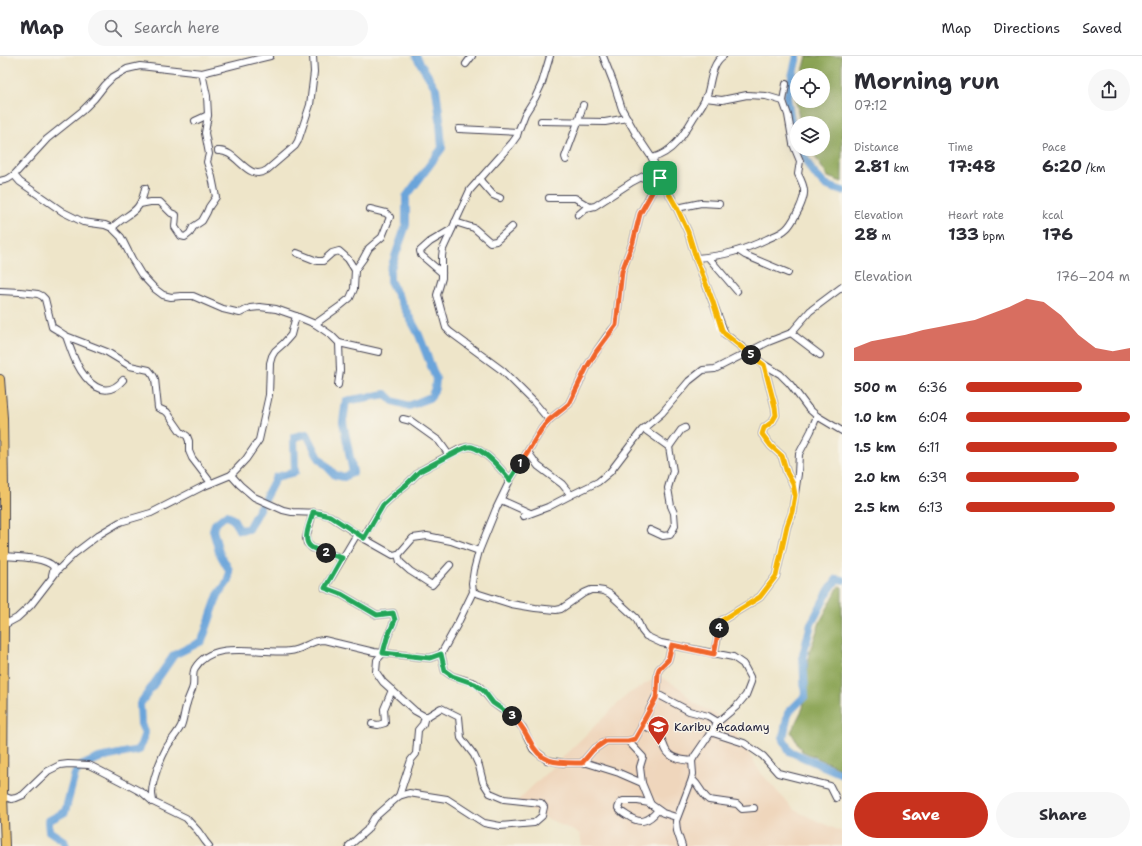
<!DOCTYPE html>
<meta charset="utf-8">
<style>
:root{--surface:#fff;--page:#f7f7f7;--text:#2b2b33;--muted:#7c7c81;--line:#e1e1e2;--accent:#c8321e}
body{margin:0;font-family:"Shantell Sans",sans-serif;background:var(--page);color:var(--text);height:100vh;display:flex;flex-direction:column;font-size:15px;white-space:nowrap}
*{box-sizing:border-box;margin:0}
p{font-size:13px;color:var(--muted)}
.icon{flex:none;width:22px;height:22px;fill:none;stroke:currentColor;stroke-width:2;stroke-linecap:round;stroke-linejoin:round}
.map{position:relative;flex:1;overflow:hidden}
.sheet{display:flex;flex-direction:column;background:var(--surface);width:300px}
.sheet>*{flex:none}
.tools{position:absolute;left:790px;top:12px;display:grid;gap:8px}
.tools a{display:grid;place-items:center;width:40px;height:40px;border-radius:50%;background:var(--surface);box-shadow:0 4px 16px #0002;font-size:20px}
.pin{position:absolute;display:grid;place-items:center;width:34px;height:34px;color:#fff;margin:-17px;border-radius:8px;box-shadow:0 2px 6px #0006}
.km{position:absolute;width:20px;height:20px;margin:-10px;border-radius:50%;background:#222;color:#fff;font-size:11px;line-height:20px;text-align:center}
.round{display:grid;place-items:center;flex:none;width:42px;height:42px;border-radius:21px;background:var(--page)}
.summary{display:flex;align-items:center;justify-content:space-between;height:68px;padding:0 12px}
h1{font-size:22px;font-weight:700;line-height:30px}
.metrics{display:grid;grid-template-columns:repeat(3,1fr);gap:6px;height:68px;padding:4px 12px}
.metrics div{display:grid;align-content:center}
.metrics b{font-size:17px;font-weight:700}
.metrics small{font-size:11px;font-weight:400}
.metrics p{font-size:11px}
.chart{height:112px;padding:8px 12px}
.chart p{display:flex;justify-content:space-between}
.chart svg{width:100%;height:72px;margin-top:4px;fill:var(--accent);opacity:.7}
.button{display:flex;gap:8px;margin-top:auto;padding:8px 12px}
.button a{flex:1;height:46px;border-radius:24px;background:var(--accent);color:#fff;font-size:16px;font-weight:700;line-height:46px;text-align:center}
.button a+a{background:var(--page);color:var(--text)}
ul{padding:0 12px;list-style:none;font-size:13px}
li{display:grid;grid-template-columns:64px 48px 1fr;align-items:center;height:30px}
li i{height:10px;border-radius:5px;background:var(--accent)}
header{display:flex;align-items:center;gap:24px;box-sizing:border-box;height:56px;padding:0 20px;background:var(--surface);border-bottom:1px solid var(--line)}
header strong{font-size:19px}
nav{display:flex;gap:22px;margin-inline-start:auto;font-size:14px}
.search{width:280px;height:36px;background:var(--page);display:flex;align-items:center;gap:10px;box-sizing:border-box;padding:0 14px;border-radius:22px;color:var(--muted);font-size:15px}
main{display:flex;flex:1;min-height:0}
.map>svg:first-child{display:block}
</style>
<header>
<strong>Map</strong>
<div class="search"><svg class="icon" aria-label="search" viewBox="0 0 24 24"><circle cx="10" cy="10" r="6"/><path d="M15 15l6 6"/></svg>Search here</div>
<nav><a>Map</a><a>Directions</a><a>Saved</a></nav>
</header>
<main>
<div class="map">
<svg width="842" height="790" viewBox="0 0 842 790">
<rect width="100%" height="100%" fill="#f7f3e8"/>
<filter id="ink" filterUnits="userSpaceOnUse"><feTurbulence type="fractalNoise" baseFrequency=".025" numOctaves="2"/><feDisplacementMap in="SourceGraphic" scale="8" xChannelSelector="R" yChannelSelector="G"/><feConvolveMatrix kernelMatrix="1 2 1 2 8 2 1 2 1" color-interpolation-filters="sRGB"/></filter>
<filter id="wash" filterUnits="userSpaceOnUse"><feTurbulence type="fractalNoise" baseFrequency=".012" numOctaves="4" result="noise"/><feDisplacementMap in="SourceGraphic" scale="16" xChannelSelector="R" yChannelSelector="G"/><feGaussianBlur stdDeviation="0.9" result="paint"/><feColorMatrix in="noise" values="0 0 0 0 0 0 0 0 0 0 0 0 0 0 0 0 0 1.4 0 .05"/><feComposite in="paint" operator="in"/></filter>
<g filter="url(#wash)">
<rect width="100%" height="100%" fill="#eee5c9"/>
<path fill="#efd6bc" d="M 659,620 L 680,632 L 693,646 L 729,666 L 761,717 L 794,754 L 842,776 L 842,790 L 582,790 L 580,778 L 515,747 L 628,638 Z"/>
<g fill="#8ca556" stroke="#576448">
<path d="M 807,0 L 842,0 L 842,126 L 828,121 L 810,93 L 823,93 L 823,67 L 800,67 L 796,44 L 797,40 L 797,45 L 823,45 L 823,19 L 802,19 Z"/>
<path d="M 839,530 L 842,531 L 842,713 L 802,695 L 791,676 L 803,652 L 805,640 L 806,620 L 809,598 L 820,566 Z"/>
</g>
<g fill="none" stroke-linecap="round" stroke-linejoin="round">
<g stroke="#6aa4da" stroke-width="8">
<path d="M 416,0 L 436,33 L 440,63"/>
<path d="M 791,64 L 787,42 L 797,0"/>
<path d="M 800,93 L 812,115 L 825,129 L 842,135"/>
<path d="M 265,442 L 276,421 L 295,416 L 294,381 L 307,378 L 319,402 L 335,419 L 344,421 L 353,416 L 343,366 L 346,345 L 386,338 L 393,345 L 409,350 L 431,341 L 435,332 L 436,323 L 419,279 L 390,225 L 390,215 L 406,169 L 406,141 L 442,92 L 440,68"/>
<path d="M 842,524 L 837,523 L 829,534 L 811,568 L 803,599 L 805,640 L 788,657 L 783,682 L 789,695 L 842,718"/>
<path d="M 81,710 L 99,702 L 139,694 L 145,677 L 141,668 L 140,648 L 174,599 L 202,585 L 218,539 L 229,524 L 229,514 L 219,496 L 213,474 L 215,468 L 226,459 L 234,464 L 239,474 L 248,473 L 260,451"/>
<path d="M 66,790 L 64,785 L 49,775 L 48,765 L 65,756 L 75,718 L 78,713"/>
</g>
</g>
</g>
<g filter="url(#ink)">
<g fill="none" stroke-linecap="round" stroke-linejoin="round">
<defs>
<g id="minor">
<path d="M 603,0 L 614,28 L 622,53 L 636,78 L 652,102 L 660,121 L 677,152 L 688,176 L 696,202 L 725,278 L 763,308 L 780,318 L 790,328 L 808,352 L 817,360 L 842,375"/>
<path d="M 466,8 L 472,0"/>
<path d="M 705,42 L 722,44 L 747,39 L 766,40 L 783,45"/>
<path d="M 195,65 L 208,59"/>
<path d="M 541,65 L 605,66 L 627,62"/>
<path d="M 459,73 L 518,76 L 525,58 L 535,42 L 542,27 L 550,0"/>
<path d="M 518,76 L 517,80 L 512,87 L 470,134 L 443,193 L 442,200 L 442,222 L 437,239 L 446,272 L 450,276 L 503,315 L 534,346 L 549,364"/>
<path d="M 218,95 C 237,93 247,127 267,114 L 295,90 L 298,85 L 310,49 L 314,16 L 313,0"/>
<path d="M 652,102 C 673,97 684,78 694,61 C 699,54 704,47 707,39 C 711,27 711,8 723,0"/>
<path d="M 566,104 L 565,101 L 578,66 L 583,49"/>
<path d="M 14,119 L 20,126 L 63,156 L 83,166 L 105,169 L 112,172 L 121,181 L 132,203 L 141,218 L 155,233 L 163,239 L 171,241 L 181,240 L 193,240 L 223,253 L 240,257 L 250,252 L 260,251 L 276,253 L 296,260 L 315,268 L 331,279 L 339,287 L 340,315 L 338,329"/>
<path d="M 479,123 L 493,139 L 500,142"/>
<path d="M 0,125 L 8,123 L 14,119 L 47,83 L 82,55 L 94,43 L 105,29 L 113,21 L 127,13 L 140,10 L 202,17 L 270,0"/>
<path d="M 549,142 L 575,142 L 590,151"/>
<path d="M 140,148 L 150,146 L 160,146 L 171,157 L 176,159 L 175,171 L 181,180 L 185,181 L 190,177 L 193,171 L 202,165 L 207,156 L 209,151 L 216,141 L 212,121 L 207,106 L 209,98 L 205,77 L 208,59 L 207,40 L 202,17"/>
<path d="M 677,152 L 701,147 L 719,148"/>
<path d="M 578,159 L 586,152 L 595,150 L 632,126 L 657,113"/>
<path d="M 455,166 L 474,172 L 490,186 L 496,185 L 512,171"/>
<path d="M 112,172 C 129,155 140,159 145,132"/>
<path d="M 739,195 L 745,199 L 788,217"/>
<path d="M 297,197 L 317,205 L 323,205 L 332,197 L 339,195 L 348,203 L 355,214 L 354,233 L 350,242 L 339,251 L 315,268"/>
<path d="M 708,201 L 737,235"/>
<path d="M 696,202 C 723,200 742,195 767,183 C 773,180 781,178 786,173 C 792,168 795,160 799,153 C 806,138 806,133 798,118 L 800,105 L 793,88 L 788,59 L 783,45 L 786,28"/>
<path d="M 355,214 L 363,203 L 369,192 L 382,181 L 390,161 L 386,157 L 370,153"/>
<path d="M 442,217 L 421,199 L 420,195 L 430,186 L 452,173"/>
<path d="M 0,235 L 20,236 L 38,238 L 42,240 L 45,243 L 52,271 L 57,274 L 66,280 L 107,296 L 130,310 L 149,314 L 153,319 L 155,323 L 158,352 L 167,356 L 181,376 L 187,380 L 189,385 L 189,395 L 192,402 L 211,427"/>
<path d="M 791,277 L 810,255 L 842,231"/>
<path d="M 66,280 C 69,288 72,298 76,306 C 86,326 104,346 123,324"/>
<path d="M 339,287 L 379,296"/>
<path d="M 764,309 L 775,351 L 776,359 L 772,366 L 764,372 L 762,378 L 771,390 L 782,400 L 787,417 L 793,428 L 794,433"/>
<path d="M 403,363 L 411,365 L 439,385 L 449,399"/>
<path d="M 644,373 L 669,391 L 673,415 L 668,432 L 671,450 L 674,457 L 675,470 L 670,479 L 663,480 L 650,474"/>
<path d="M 669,391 L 681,374 L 685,372"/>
<path d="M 528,396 L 538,410 L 562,428 L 571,439"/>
<path d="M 231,419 L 240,429 L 254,441 L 283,454 L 292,456 L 319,457 L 330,460 L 363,482 L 393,499 L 399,498 L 413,482 L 427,480 L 451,485 L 479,495"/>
<path d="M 501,444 L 530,457"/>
<path d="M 313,456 L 306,482 L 307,487 L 312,492 L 342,502"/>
<path d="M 524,460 L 548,451 L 571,439 L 598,426 L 610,416 L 642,374 L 662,357 L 689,325 L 703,314 L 715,313 L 768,286 L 791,277 L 820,299"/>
<path d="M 363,482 L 383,449 L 395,438 L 407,428 L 420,415 L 460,393 C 464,392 468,390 472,391 C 486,395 501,413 510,424"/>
<path d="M 398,498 L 400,506 L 410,515 L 432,529 L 450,509"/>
<path d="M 4,500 C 17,501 45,501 54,511 L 52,519"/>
<path d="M 473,536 L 511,548 L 535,552 L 556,554 L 561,553 L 584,537 L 591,534 L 597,534 L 604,535 L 610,538 L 636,562 L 642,575 L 646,580 L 661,587 L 733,601 L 743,608 L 750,621 L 751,626 L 746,639 L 736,651 L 718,666 L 694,701 L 692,705 L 693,718 L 692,723 L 676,765 L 677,775 L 682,790"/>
<path d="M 4,569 L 17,562 L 31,549 L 58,514 L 75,497 L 100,478 L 120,466 L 151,457 L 202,431 L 231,419 L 246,403 L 259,384 L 269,339 L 270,307 L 272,300 L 275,295 L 284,287 L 291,279 L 296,260"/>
<path d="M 672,589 L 668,604 L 659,613 L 658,616 L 657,638 L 689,655 L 708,660 L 718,666"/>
<path d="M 441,598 L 445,615 L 452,620 L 475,627 L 480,631 L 493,647 L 515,663 L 523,672 L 533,693 L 547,704 L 564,707 L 587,707 L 619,717 L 642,727 L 651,749"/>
<path d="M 714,598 L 721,565 L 760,541 L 776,520 L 787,470 L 792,457 L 798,418 L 799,398 L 811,375 L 817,360"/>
<path d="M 657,638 L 642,669 L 656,675 L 659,677 C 661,682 663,687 665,692 C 669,703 682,704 692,705"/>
<path d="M 372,668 L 378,669 L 385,667 L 384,653 L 392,634"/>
<path d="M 710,676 L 744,687 L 763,700 L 778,717 L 830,730 L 836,742"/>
<path d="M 628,685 L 635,683 L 643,669"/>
<path d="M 582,707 L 593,694 L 606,685 L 628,685 L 643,701 L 640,711 L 642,727"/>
<path d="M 692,723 C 701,731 701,738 709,744 L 737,748 L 742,753 L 754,752"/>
<path d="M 3,740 L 11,743 L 16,742 L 23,739 L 48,715 L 60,709 L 68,708 L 89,709 L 97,713 L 130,730 L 143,737 L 153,746 L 186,762 L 198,775 L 205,785 L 209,790"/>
<path d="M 399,740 L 411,704 L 416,698 L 418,674 L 423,668 L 425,660"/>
<path d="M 153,746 C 153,743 152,740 152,737 C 152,724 161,702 167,691 C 171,684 177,678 181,670 C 184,663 184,655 187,647 C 188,641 192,636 193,630 C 194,624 192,617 195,612 C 213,582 262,599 290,595 C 303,594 310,584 324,584 L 374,596 L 430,602 L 441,598 L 457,569 L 473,536 L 472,527 L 474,514 L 479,495 L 496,453 L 510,424 L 541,374 L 549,364 L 569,348 L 587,311 L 596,296 L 607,280 L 616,269 L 622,215 L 633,186 L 640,158 L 660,121"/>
<path d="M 658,754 C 649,765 641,769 628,760 C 624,758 621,756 618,752 L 620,747 L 623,745 L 638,745 L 649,747 L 663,757 L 676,761"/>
<path d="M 349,790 L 367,774 L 374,762 L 399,740 L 409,737 L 447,743 L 484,767 L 500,770 L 534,767 L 542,760 L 544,751 L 541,747 L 504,743 L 490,737 L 483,726 L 479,710 L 474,699 L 461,682 L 459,661 L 441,652 L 428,660 L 424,660 L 415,655 L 383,626 L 376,616 L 377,604 L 383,597 L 387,582 L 395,564 L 393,557 L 377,559 L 341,538 L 325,532 L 357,478"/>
</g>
<path id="major" d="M 0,323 L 3,362 L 4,433 L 4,569 L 3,740 L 5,790"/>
</defs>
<use href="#minor" stroke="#413f50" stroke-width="8"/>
<use href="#major" stroke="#413f50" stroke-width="10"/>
<use href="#minor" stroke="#fff" stroke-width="6"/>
<use href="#major" stroke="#efc469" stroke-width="8"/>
</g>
</g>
<g fill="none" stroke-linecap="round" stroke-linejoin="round" filter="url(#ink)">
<defs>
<path id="split-1" d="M 520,408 L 541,374 L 549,364 L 569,348 L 587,311 L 596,296 L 616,269 L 622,215 L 633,186 L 640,158 L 660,122"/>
<path id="split-2" d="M 326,497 C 322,495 315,494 311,491 C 301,484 311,466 313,456 L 330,460 L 364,482 L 383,449 L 395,438 L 407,428 L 420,415 L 460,394 C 464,392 468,390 472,391 C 486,395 501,413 510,424 L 520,408"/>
<path id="split-3" d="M 326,497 L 342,502 L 325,532 L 341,538 L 377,559 L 393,557 L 395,564 L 387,582 L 383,597 L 430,602 L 441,598 L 445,615 L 452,620 L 475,628 L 484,635 L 493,647 L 512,660"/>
<path id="split-4" d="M 512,660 C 521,667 525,676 530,685 C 541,709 559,707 582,707 L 593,694 L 606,685 L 628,685 L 635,683 L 643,669 L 642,668 L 656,642 L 657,634 L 658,616 L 659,613 L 668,604 L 672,589 L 714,598 L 719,572"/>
<path id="split-5" d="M 719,572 L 721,565 L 760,541 L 776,520 L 787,470 L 792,456 L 795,439 L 793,428 L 787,417 L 782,400 L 771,390 L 762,378 L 764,372 L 772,366 L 776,359 L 775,351 L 764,309 L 751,299"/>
<path id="split-6" d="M 660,122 L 677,152 L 688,176 L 696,202 L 713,246 L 722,274 L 725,278 L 751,299"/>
</defs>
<use href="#split-1" stroke="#fff" stroke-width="8"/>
<use href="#split-2" stroke="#fff" stroke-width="8"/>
<use href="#split-3" stroke="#fff" stroke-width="8"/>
<use href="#split-4" stroke="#fff" stroke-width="8"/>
<use href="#split-5" stroke="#fff" stroke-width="8"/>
<use href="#split-6" stroke="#fff" stroke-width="8"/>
<use href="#split-1" stroke="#f0652b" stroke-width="5"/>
<use href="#split-2" stroke="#22a559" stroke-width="5"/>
<use href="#split-3" stroke="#22a559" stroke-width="5"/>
<use href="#split-4" stroke="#f0652b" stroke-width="5"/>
<use href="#split-5" stroke="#f5b400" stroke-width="5"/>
<use href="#split-6" stroke="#f5b400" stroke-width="5"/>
</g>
<defs>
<symbol id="school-pin" viewBox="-11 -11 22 30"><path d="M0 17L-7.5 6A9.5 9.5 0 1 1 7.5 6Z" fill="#c8321e" stroke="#f7f3e8"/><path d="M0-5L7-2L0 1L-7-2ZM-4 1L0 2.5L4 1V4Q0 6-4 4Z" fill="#fff"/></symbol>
</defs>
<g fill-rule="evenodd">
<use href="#school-pin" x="646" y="658" width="25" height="34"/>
</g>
<g text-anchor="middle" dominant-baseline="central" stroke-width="3" stroke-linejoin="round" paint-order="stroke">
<g font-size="12" fill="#22223b" stroke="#f7f3e8" text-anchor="start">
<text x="674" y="671">Karibu Acadamy</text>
</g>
</g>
</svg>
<div class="tools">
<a><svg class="icon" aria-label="locate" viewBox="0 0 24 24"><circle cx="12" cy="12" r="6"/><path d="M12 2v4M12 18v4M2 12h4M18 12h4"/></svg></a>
<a><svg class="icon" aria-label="layers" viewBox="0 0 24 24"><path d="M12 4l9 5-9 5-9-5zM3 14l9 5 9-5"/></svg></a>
</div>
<div class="pin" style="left:660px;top:122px;background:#1e9e55"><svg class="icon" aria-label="arrive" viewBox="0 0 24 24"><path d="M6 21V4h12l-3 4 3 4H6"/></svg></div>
<b class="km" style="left:520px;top:408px">1</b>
<b class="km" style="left:326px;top:497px">2</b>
<b class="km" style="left:512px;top:660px">3</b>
<b class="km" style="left:719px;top:572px">4</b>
<b class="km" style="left:751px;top:299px">5</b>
</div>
<section class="sheet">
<div class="summary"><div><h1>Morning run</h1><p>07:12</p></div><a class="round"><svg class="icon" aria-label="share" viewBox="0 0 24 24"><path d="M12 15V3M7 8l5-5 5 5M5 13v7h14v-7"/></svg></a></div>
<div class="metrics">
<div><p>Distance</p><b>2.81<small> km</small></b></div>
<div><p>Time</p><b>17:48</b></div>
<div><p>Pace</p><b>6:20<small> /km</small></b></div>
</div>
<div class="metrics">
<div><p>Elevation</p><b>28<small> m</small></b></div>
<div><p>Heart rate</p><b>133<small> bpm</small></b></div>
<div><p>kcal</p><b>176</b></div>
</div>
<div class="chart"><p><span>Elevation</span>176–204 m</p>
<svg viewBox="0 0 160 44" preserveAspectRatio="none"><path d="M0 44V36L10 32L20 30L30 28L40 25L50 23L60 21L70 19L80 15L90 11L100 6L110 8L120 16L130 28L140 36L150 38L160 36V44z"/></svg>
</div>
<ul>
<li><b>500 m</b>6:36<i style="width:71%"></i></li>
<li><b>1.0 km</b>6:04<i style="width:100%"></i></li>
<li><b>1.5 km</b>6:11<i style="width:92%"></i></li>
<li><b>2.0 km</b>6:39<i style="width:69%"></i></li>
<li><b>2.5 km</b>6:13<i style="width:91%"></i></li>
</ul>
<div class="button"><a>Save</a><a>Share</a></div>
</section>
</main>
